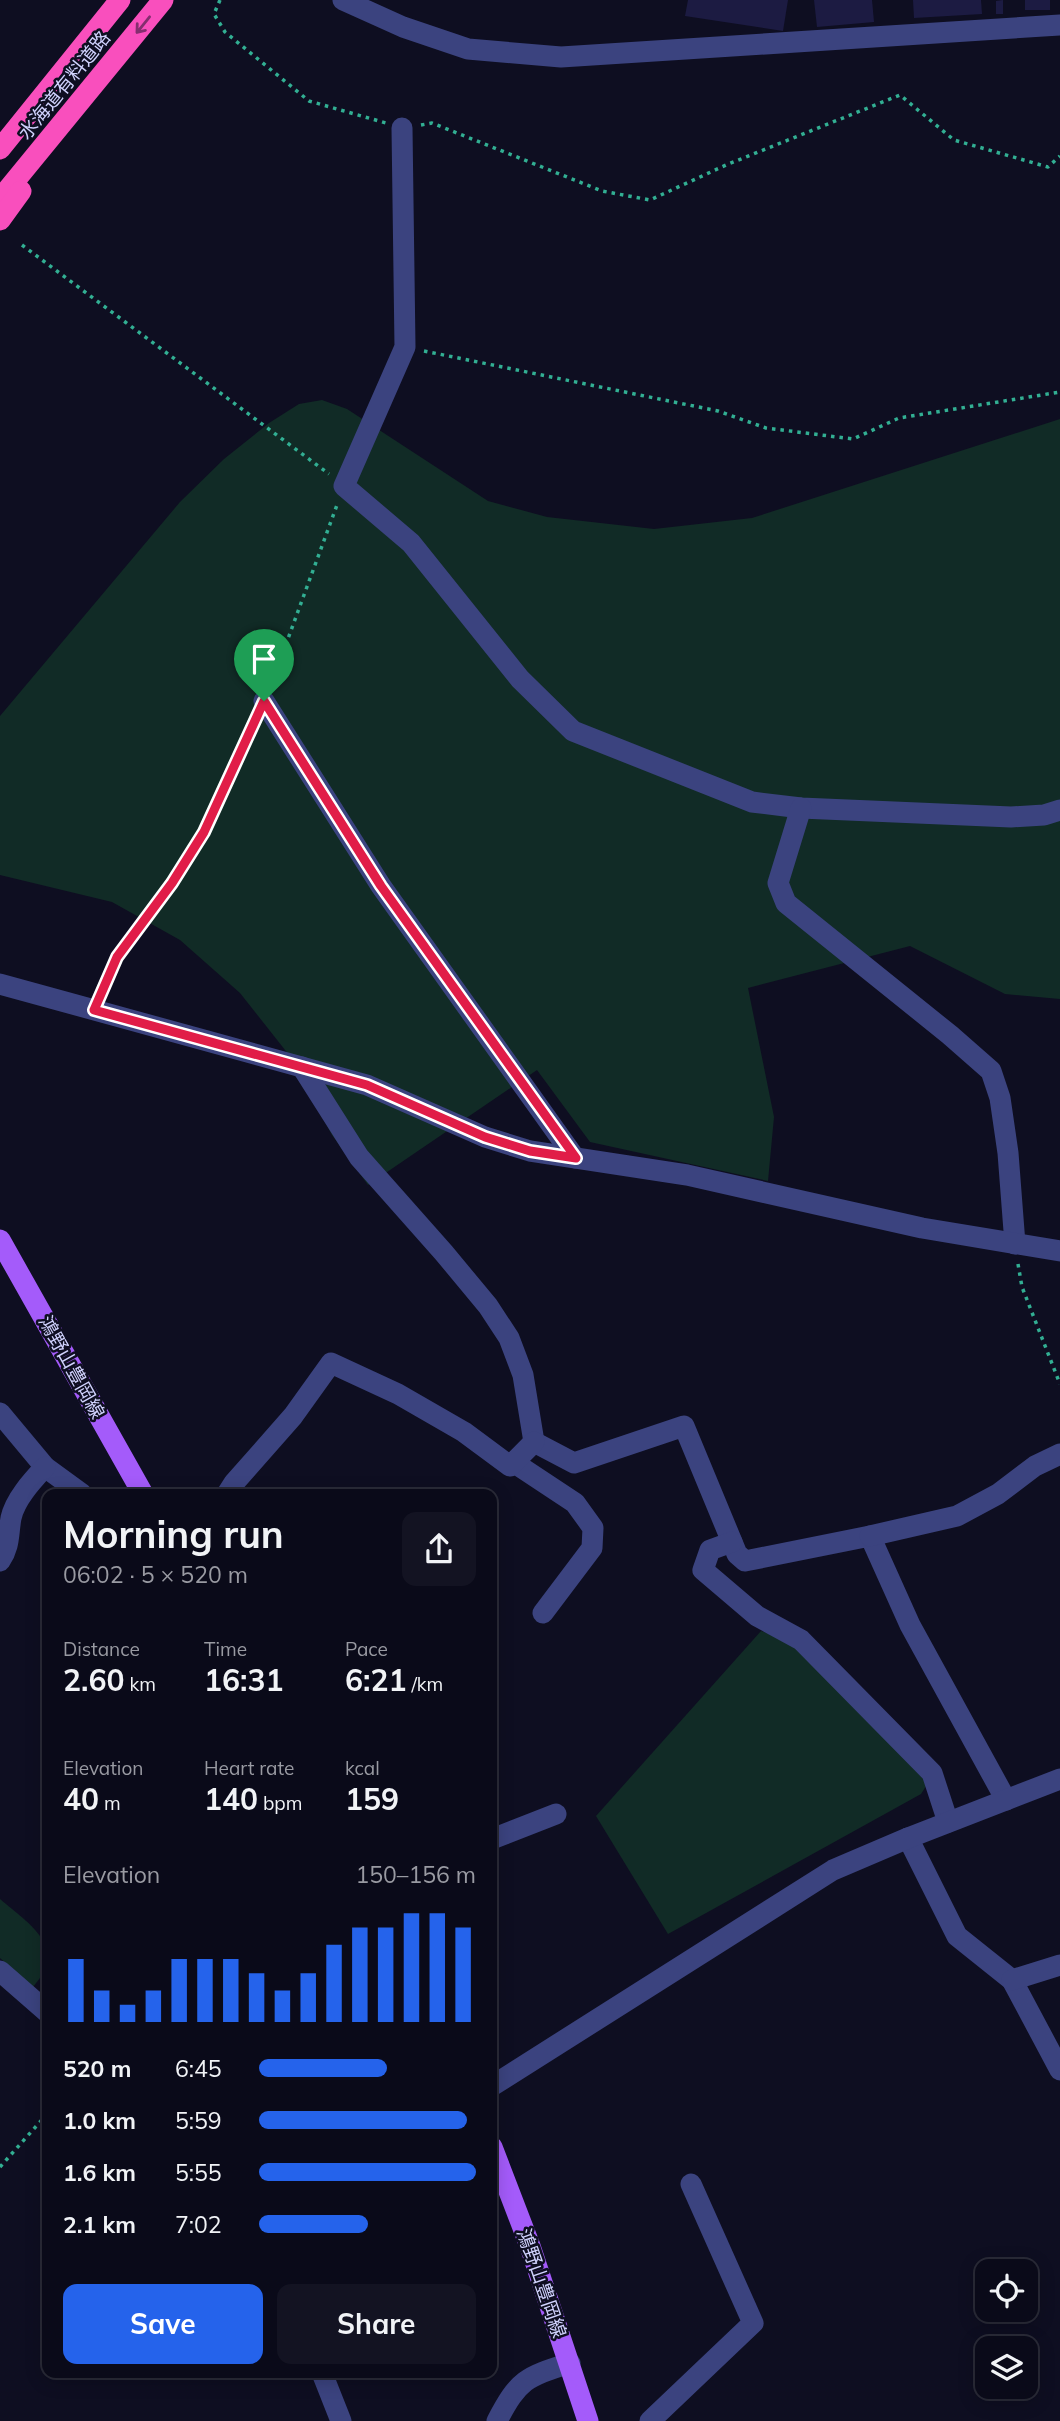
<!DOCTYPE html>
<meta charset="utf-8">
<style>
:root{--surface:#0a0a19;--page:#131322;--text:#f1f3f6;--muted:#999aa2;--line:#2a2b38;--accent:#2563eb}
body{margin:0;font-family:Mulish,"Noto Sans JP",sans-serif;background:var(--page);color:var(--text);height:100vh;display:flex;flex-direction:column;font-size:26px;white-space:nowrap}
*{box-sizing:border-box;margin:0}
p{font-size:23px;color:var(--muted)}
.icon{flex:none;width:38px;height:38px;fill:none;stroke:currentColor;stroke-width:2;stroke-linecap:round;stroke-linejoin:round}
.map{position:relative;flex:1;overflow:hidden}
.drawer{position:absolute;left:42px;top:1489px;width:455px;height:889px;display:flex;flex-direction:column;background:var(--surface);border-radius:14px;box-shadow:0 4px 18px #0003,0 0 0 2px var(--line)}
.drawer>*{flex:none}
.buttons{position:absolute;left:975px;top:2259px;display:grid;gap:14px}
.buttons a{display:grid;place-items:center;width:63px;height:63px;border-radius:14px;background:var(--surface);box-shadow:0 4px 18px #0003,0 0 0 2px var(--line);font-size:35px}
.pin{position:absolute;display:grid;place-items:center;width:60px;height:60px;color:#fff;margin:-72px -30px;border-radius:50% 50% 50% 0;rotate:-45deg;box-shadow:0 0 7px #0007}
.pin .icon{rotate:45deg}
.round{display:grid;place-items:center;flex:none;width:74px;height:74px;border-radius:14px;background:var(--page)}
.headline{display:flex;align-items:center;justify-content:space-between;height:119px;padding:0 21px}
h1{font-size:38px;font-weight:700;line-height:52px}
.stats{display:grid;grid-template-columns:repeat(3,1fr);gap:10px;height:119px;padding:7px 21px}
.stats div{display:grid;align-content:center}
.stats b{font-size:30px;font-weight:700}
.stats small{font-size:19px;font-weight:400}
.stats p{font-size:19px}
.chart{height:196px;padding:14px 21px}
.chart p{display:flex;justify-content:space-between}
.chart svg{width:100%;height:126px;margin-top:7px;stroke:var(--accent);stroke-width:6}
.action{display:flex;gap:14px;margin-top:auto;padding:14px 21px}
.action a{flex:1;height:80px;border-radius:14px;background:var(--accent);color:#fff;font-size:28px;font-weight:700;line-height:80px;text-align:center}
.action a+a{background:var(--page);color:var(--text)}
ul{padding:0 21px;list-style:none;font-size:23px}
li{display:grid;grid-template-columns:112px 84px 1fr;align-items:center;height:52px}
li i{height:18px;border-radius:9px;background:var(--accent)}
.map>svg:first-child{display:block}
</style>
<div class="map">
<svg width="1060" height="2421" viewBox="0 0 1060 2421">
<rect width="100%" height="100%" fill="#0e0e21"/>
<g fill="#112b26">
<path d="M 322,400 L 347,409 L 488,501 L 547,517 L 654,529 L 752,518 L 1060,419 L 1060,999 L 1005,994 L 910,946 L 748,988 L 774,1117 L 768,1181 L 590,1142 L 537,1070 L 368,1185 L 332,1135 L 289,1055 L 240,993 L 180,940 L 112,902 L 0,875 L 0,716 L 180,502 L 224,459 L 269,423 L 299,404 Z"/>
<path d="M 761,1631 L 794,1642 L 928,1783 L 921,1794 L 668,1934 L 596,1816 Z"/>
<path d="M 0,1899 C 30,1925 69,1947 33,1987 L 0,1958 Z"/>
</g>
<g fill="#1c1b42">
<path d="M 688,0 L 788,0 L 783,31 L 685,16 Z"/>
<path d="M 814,0 L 872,0 L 874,22 L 817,27 Z"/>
<path d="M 913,0 L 981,0 L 982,14 L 914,18 Z"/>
<path d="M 1003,0 L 1003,14 L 996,14 L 996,1 Z"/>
<rect x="1025" y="0" width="25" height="10"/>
</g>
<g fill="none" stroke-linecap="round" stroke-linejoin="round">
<g stroke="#32af93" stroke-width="3.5" stroke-dasharray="3.5 5" stroke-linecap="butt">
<path d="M 220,0 L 214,14 L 225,32 L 309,101 L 386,123"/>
<path d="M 421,125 L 432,123 L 602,191 L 650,200 L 726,165 L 900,95 L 954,140 L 1048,167 L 1060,156"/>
<path d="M 22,245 L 329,474"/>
<path d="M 424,351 L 718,411 L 766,428 L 853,439 L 899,418 L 1060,392"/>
<path d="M 271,685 L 337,505"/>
<path d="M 101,993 L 117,957 L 172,883 L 204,832 L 255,721"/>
<path d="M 1018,1264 L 1022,1287 L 1060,1384"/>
<path d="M 0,2167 L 47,2114"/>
</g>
<g stroke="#3b437f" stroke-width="21">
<path d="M 343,0 L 403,27 L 468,49 L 561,57 L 1060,25"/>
<path d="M 402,128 L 405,347 L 344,486 L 411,543 L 520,679 L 573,731 L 752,802 L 801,808 L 1011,817 L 1044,815 L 1060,810"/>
<path d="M 264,701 L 381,886 L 575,1158"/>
<path d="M 801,808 L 778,883 L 786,903 L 950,1035 L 991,1071 L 1000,1098 L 1008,1153 L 1015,1244"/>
<path d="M 0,984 L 367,1085 L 485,1137 L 530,1151 L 687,1175 L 922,1228 L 1060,1251"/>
<path d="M 302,1067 L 359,1157 L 444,1253 L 488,1306 L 509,1338 L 523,1375 L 534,1442"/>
<path d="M 0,1413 L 45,1467 L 82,1494"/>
<path d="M 534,1442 L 574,1463 L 684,1426 L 737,1554 L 745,1561 L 870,1536 L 910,1625 L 1006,1800"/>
<path d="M 513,1462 L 575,1503 L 593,1528 L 592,1548 L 543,1613"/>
<path d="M 227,1494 L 234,1483 L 293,1416 L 331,1363 L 398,1394 L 464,1432 L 510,1466 L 534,1442"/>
<path d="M 870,1536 L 957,1516 L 998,1494 L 1035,1466 L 1060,1454"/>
<path d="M 732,1542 L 710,1550 L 703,1570 L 757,1616 L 801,1640 L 932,1773 L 948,1822"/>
<path d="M 0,1561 C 10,1546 8,1535 11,1518 C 15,1499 33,1480 45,1467"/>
<path d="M 908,1838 L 957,1936 L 1012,1980 L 1060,2070"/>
<path d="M 492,1839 L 556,1814"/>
<path d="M 0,1971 L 47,2012"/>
<path d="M 1012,1980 L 1060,1965"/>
<path d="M 492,2086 L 833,1870 L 908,1838 L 1060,1779"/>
<path d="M 322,2373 L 341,2421"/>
<path d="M 497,2421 C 519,2379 526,2377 570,2363"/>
<path d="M 650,2421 L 753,2323 L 691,2184"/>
</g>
<g stroke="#a45bfa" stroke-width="21">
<path d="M 0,1240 L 143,1494"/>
<path d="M 492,2147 L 530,2246 L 588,2421"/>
</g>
<g stroke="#f94fbd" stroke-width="21">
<path d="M 0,149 L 120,0"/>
<path d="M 0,199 L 163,0"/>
<path d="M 0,220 L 21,191"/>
</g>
</g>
<defs><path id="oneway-shaft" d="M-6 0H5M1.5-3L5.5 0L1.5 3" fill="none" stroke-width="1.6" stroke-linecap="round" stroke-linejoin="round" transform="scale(1.75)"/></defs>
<use stroke="#842e6f" href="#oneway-shaft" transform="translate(143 25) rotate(129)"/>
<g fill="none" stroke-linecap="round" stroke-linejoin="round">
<defs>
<path id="route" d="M 264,701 L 381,886 L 576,1158 L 530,1151 L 485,1137 L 367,1085 L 94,1010 L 117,957 L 172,883 L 204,832 Z"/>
</defs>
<use href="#route" stroke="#fff" stroke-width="14"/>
<use href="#route" stroke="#e11d48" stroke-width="9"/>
</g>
<g text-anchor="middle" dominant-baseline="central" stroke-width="5" stroke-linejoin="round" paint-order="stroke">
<g font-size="19" fill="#d0d2fd" stroke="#0e0e21">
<text transform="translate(64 85) rotate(-51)">水海道有料道路</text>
<text transform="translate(72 1367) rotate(61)">鴻野山豊岡線</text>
<text transform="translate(542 2283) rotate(71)">鴻野山豊岡線</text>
</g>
</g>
</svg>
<div class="buttons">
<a><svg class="icon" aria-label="locate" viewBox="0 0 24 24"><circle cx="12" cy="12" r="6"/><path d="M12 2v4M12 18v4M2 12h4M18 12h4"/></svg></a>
<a><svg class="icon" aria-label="layers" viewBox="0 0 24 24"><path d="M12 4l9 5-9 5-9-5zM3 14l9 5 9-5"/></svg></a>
</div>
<div class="pin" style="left:264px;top:701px;background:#1e9e55"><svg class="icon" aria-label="arrive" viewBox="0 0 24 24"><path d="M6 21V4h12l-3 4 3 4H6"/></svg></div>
<section class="drawer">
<div class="headline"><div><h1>Morning run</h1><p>06:02 · 5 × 520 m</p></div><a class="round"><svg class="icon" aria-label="share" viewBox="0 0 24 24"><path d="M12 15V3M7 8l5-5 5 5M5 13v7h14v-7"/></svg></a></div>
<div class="stats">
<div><p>Distance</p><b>2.60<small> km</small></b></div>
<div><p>Time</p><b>16:31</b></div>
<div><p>Pace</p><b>6:21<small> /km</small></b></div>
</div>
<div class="stats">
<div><p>Elevation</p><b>40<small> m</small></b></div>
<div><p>Heart rate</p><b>140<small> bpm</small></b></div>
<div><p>kcal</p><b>159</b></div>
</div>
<div class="chart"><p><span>Elevation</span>150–156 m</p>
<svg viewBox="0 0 160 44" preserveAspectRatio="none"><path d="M5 44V22M15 44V33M25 44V38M35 44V33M45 44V22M55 44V22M65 44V22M75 44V27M85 44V33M95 44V27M105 44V17M115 44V11M125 44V11M135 44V6M145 44V6M155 44V11"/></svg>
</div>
<ul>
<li><b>520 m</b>6:45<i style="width:59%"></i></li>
<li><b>1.0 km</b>5:59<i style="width:96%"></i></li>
<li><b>1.6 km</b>5:55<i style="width:100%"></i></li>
<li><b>2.1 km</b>7:02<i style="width:50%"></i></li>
</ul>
<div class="action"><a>Save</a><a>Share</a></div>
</section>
</div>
